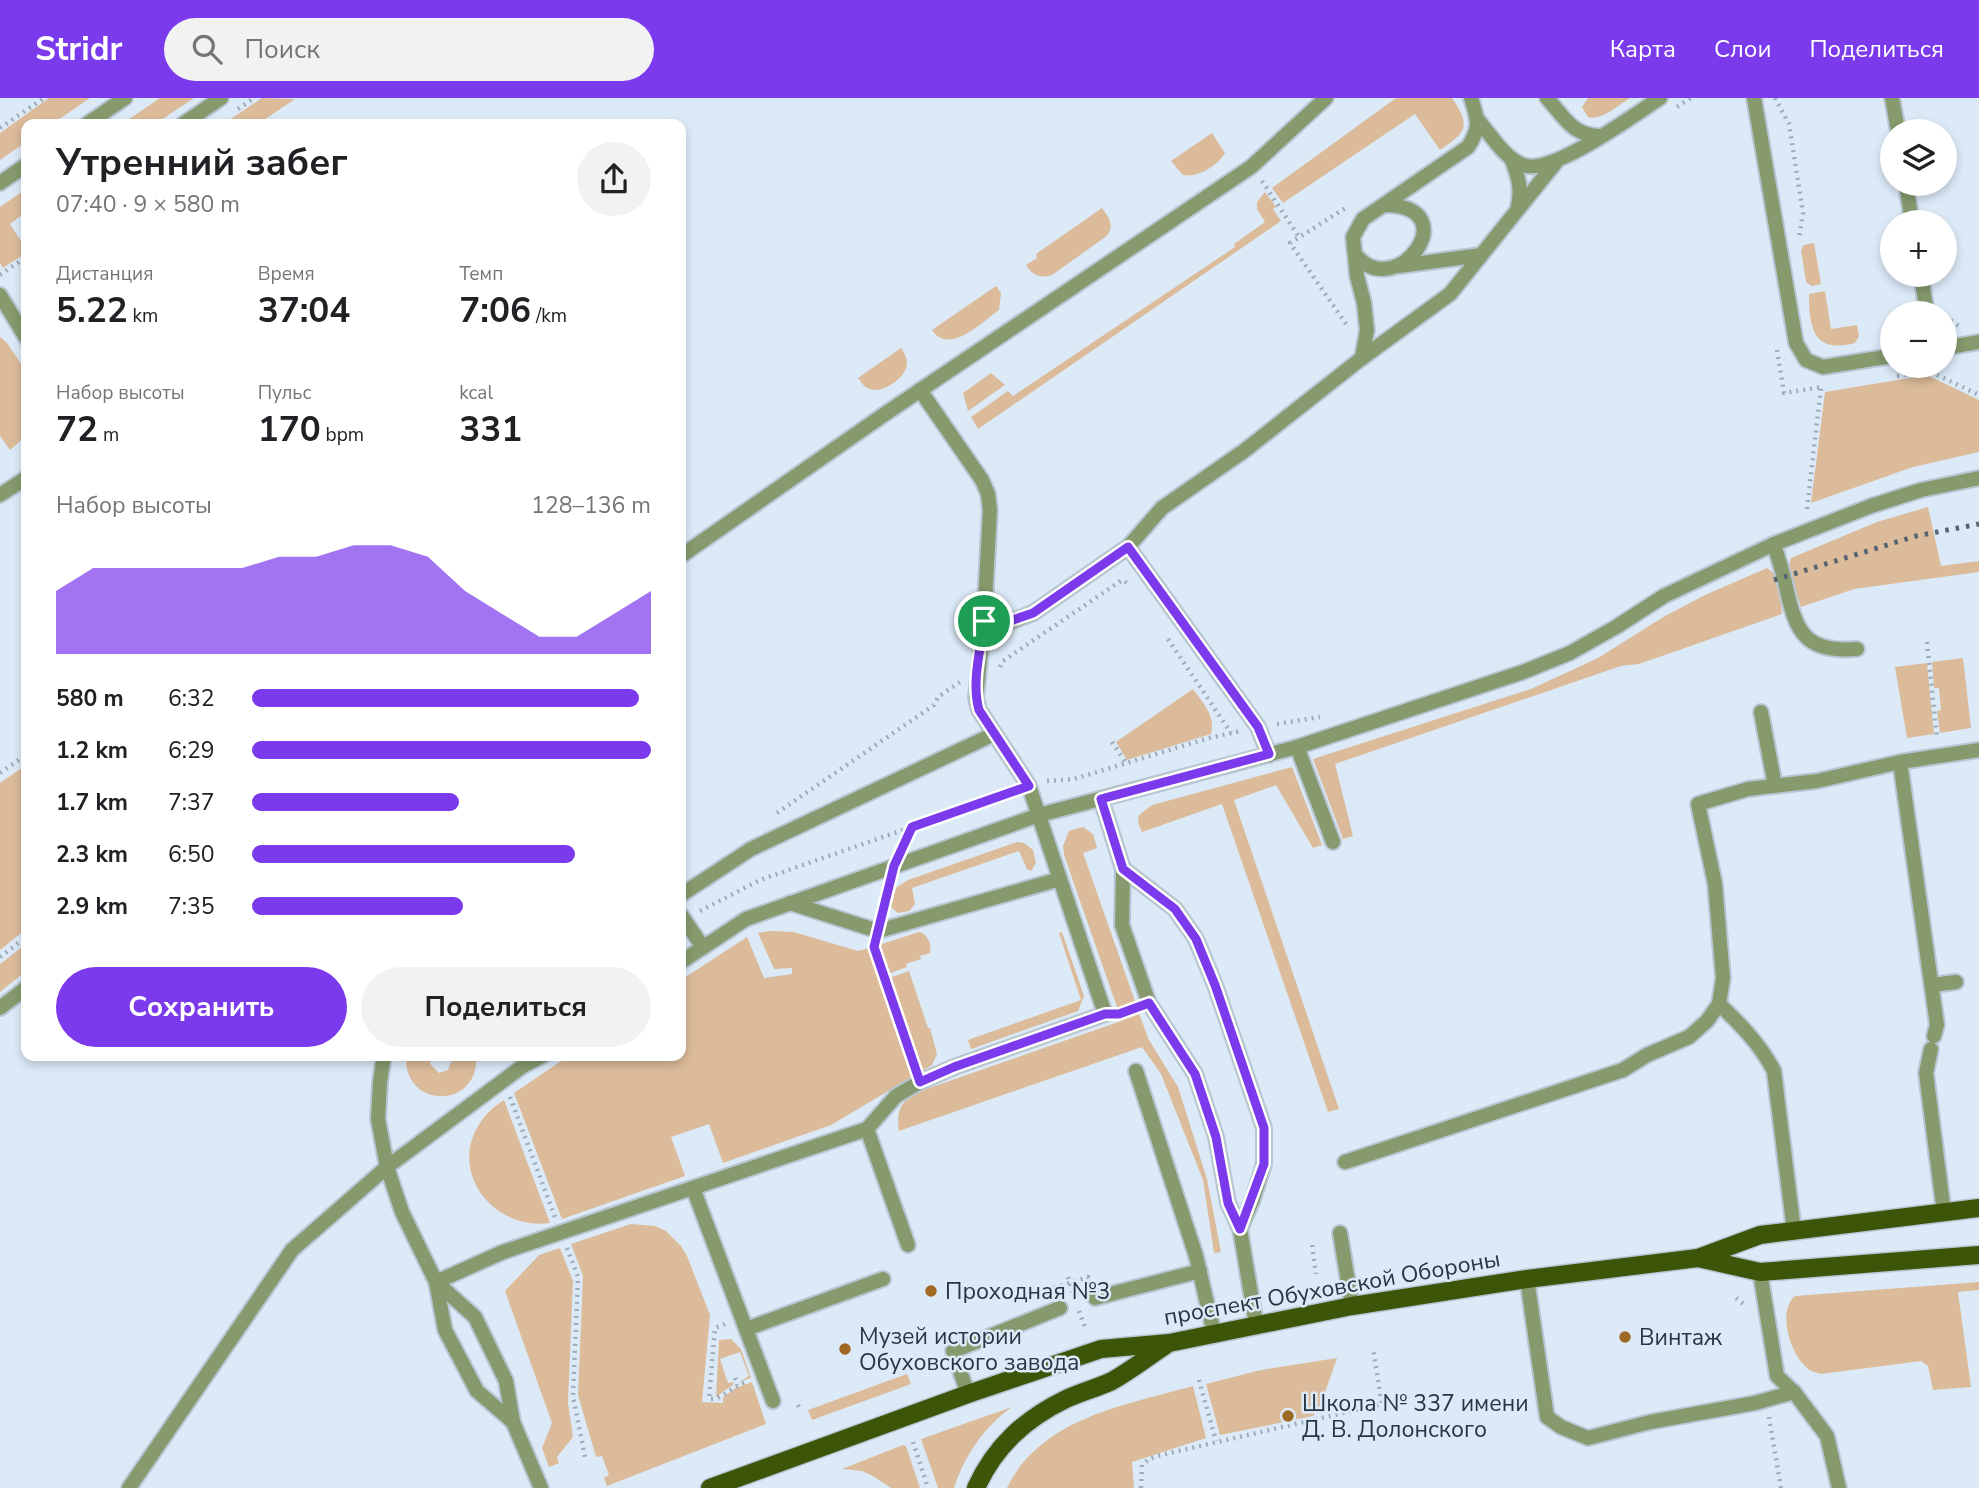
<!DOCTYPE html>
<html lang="ru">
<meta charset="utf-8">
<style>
:root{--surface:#fff;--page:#f2f2f2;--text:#202124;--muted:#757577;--accent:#7c3aed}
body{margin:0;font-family:"Nunito Sans",sans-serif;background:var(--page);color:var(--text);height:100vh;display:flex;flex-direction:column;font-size:26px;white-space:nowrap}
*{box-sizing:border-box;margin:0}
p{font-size:23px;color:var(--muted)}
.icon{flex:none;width:38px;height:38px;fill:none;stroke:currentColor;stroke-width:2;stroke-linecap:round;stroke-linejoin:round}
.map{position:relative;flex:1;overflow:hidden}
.drawer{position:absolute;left:21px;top:21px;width:665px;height:942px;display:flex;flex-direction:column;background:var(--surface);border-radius:14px;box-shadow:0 4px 10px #0003}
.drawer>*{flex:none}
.tools{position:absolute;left:1880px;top:21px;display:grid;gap:14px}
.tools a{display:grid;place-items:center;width:77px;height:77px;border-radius:50%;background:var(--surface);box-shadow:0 4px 10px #0003;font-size:35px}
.pin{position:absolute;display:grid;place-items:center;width:60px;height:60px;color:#fff;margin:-30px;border:4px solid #fff;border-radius:50%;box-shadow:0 2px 7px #0007}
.round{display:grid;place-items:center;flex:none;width:74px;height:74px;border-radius:37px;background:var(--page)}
.overview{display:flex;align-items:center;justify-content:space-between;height:119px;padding:0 35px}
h1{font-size:38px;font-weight:700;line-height:52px}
.metrics{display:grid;grid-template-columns:repeat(3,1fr);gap:10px;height:119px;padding:7px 35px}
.metrics div{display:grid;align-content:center}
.metrics b{font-size:35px;font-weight:700}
.metrics small{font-size:19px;font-weight:400}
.metrics p{font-size:19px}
.chart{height:196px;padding:14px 35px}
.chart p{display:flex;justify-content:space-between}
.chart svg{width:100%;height:126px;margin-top:7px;fill:var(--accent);opacity:.7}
.primary-button{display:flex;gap:14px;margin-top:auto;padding:14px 35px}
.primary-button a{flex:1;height:80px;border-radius:42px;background:var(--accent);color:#fff;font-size:28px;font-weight:700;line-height:80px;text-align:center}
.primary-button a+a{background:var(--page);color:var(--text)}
ul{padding:0 35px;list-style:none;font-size:23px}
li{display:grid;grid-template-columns:112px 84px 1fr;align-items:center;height:52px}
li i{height:18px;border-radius:9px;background:var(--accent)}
header{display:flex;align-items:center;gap:42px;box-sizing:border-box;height:98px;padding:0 35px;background:var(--accent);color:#fff}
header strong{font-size:33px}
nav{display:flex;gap:38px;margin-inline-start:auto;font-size:24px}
.search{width:490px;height:63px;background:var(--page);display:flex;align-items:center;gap:18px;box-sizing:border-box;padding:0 24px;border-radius:38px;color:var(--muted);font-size:26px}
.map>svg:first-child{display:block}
</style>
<header>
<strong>Stridr</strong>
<div class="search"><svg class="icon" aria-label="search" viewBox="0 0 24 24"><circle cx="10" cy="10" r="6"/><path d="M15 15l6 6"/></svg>Поиск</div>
<nav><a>Карта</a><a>Слои</a><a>Поделиться</a></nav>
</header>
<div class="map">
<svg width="1979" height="1390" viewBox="0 0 1979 1390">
<rect width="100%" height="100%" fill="#dceaf8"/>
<g fill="#dbbb9a">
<path d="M 49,0 L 90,0 L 52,26 L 26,26 L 26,44 L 0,62 L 0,35 Z"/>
<path d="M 160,0 L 194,0 L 155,26 L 122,26 Z"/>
<path d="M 262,0 L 295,1 L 258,26 L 223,26 Z"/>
<path d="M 1396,0 L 1452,0 C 1471,28 1467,34 1440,52 L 1415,16 L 1283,105 L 1272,90 Z"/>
<path d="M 1588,0 L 1630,0 C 1618,7 1602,23 1588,19 L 1582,9 Z"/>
<path d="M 1212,35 L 1225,55 C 1217,68 1198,80 1183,77 L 1171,63 Z"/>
<path d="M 26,91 L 26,114 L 10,126 L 26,151 L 26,155 L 3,170 L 0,165 L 0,109 Z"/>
<path d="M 1265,94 L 1276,109 L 1273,111 L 1281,123 L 978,331 L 971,319 L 1008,293 L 1013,298 L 1235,149 L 1234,146 L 1265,124 L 1257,111 L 1257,104 Z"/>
<path d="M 1102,110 C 1110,121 1116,130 1104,140 L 1052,177 C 1039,181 1033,177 1026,167 L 1037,160 L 1036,156 Z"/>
<path d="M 1814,145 L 1821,186 L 1812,188 L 1806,184 L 1801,152 L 1804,147 Z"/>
<path d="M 996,188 L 1001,195 L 999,212 C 982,224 949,258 932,232 Z"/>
<path d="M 1825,193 L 1831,231 L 1857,227 L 1859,238 L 1855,245 C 1814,256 1809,231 1809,196 Z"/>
<path d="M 0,239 L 7,245 L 26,273 L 26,338 L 10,352 L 0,338 Z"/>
<path d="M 901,250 C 904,255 907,259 907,265 C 907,279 883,296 870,291 C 864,289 862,285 858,280 Z"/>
<path d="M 991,275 L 1005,287 L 968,313 L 963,295 Z"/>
<path d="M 1927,277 L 1979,302 L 1979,354 L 1913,369 L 1811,405 L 1825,294 Z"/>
<path d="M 1928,409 L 1941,468 L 1979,463 L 1979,474 L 1854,491 L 1801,509 L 1788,469 L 1791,460 L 1877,424 Z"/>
<path d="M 1767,470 C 1782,478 1780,501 1782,516 L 1639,566 L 1621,568 L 1335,666 L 1353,738 L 1343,741 L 1313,661 L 1531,591 L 1598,560 L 1665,518 L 1705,497 Z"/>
<path d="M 1963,560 L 1971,630 L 1940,635 L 1937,613 L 1941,612 L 1939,590 L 1934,590 L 1932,564 Z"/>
<path d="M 1927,565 L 1934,636 L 1907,640 L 1895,569 Z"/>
<path d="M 1193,591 C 1203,605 1216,618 1211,636 L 1127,662 L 1116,644 Z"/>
<path d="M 26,667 L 26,831 L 0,852 L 0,685 Z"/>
<path d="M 1292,669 L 1322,747 L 1313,750 L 1276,687 L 1234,702 L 1339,1011 L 1328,1014 L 1222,706 L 1142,734 L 1138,724 L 1139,717 L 1152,707 Z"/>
<path d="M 1083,729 L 1093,736 L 1097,750 L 1083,755 L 1136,906 L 1118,912 L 1064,757 L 1063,748 L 1069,733 Z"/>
<path d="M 1017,744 L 1024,745 L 1033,752 L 1036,765 L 1031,773 L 1027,771 L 1019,753 L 912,790 L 915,806 L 909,813 L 898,815 L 891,809 L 896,790 L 908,782 Z"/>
<path d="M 770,833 L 794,834 L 858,853 L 869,850 L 912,979 L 831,1027 L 723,1065 L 709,1026 L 671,1039 L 685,1078 L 562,1121 L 514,995 L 570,957 L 681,957 L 681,882 L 747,839 L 764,880 L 792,876 L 792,870 L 774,871 L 758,835 Z"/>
<path d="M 919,834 C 928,836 932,847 930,855 L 920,858 L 921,861 L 906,866 L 907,869 L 888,876 L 879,847 Z"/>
<path d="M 1062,834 L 1084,898 L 1078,913 L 971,951 L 968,942 L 1081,902 L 1059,835 Z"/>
<path d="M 26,846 L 26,873 L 0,894 L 0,866 Z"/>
<path d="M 909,873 L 928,930 L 930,930 L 937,956 L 932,967 L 921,974 L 889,880 Z"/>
<path d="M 1138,913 L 1149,942 L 1178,989 L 1207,1081 L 1221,1154 L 1214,1155 L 1203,1082 L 1161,976 L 1142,949 L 899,1033 C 896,1014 900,1003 918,994 L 1121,923 L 1120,919 Z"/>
<path d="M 406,957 L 431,957 L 430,966 L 439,975 L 448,972 L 454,957 L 476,957 C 481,1011 403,1013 406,957 Z"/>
<path d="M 504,1002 L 550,1125 C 495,1133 447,1075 480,1025 C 486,1015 495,1008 504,1002 Z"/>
<path d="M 631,1126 L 655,1128 L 666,1133 L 681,1148 L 687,1158 L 710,1217 L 702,1304 L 723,1305 L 723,1299 L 736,1290 L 752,1284 L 766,1326 L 607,1388 L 604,1380 L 609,1377 L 602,1358 L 596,1359 L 578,1297 L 583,1178 L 571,1146 Z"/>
<path d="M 560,1150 L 573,1183 L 568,1305 L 573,1339 L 557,1359 L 559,1365 L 549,1369 L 542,1350 L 552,1325 L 505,1193 L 539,1157 Z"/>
<path d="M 1979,1184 L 1979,1192 L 1958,1194 L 1971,1289 L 1933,1292 L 1928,1268 L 1921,1263 L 1821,1276 C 1815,1274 1809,1273 1806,1269 C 1790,1255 1777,1213 1795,1198 Z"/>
<path d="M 731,1241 L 741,1251 L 751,1280 L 739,1284 L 749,1278 L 740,1254 L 720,1261 L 728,1285 L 733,1284 L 734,1286 L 716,1299 L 719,1242 Z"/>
<path d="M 1337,1260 L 1320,1309 L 1313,1318 L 1220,1337 L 1206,1286 L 1261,1272 Z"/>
<path d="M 907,1276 L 911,1286 L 812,1322 L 808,1312 Z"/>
<path d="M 1193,1288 L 1206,1340 L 1132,1364 L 1134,1390 L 1007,1390 C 1041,1320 1125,1307 1193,1288 Z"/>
<path d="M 1012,1309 C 984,1329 965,1357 954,1390 L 938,1390 L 921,1341 Z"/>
<path d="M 903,1347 L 906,1348 L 920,1390 L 891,1390 L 873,1378 L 862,1373 L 842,1371 Z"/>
</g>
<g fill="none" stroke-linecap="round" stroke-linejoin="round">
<defs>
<g id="service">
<path d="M 1547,0 C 1564,19 1573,38 1600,38"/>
<path d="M 1754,0 L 1796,245 L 1806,262 L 1823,269 L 1892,258"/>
<path d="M 1892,0 L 1898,33"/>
<path d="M 1478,22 C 1490,36 1505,61 1523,67 C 1551,78 1634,17 1660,0"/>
<path d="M 87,26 L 125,0"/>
<path d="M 183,26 L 221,0"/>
<path d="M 1512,62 C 1518,78 1522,90 1518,108"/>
<path d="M 0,85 L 26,67"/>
<path d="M 1906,86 L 1912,124"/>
<path d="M 1355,156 C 1395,208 1470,108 1384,107"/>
<path d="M 1399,168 L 1481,157"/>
<path d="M 1921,177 L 1927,215"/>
<path d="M 0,197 L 26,240"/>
<path d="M 1944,250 L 1979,244"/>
<path d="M 1362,260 L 1367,232 L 1364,205 L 1357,178 L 1353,139 L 1363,121 L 1468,49 C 1481,29 1478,22 1471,0"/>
<path d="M 0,397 L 26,380"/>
<path d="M 1774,446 C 1778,460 1783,474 1786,489 C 1796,534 1805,555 1857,551"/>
<path d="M 1128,449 L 1258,629 L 1269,657"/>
<path d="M 681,458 L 882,318 L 1251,69 L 1326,0"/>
<path d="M 984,523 L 1007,525 L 1033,515 L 1128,449 L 1162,410 L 1244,353 L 1362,260 L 1450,196 L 1556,64"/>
<path d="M 1761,614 L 1775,688"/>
<path d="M 1297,649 L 1333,744"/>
<path d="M 1900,664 L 1937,927 L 1934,938"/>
<path d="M 1101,701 L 1123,771 L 1122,827 L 1149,905 L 1195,976 L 1216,1039 L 1228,1105 L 1240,1131 L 1256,1226"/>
<path d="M 1123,771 L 1175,811 L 1196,841 L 1215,887 L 1264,1030 L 1264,1066 L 1253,1101 L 1240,1131"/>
<path d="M 681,797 L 751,751 L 994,636"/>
<path d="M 790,805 L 878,833 L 1060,781"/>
<path d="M 681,817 L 703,849"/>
<path d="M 681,864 L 746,821 L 1039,717 L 1297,649 L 1523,574 L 1570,555 L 1616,529 L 1664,498 L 1774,446 L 1871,408 L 1921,392 L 1979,380"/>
<path d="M 1932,887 L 1956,884"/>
<path d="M 1719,906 C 1741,927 1760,946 1774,973 L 1794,1133"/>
<path d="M 0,910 L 26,890"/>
<path d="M 1931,951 L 1926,975 L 1944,1115"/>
<path d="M 384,957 L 380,984 L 378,1021 L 387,1069 L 402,1114 L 436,1184 L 445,1232 L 477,1293 L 513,1324"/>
<path d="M 1136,973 L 1196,1158 L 1214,1235"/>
<path d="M 867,1031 L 908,1147"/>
<path d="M 1345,1064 L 1623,972 L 1647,957 L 1689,939 L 1707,923 L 1719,906 L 1723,880 L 1715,786 L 1698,706 L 1748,691 L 1817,683 L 1900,664 L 1979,652"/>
<path d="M 693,1090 L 773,1303"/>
<path d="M 1340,1135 L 1352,1208"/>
<path d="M 1760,1174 L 1777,1278 L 1794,1294 L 1827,1338 L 1839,1390"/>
<path d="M 1527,1181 L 1547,1319 L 1561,1329 L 1588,1340 L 1650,1324 L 1755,1305 L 1794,1294"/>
<path d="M 436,1184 L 503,1154 L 867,1031 L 896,998 L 920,984 L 954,969 L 1105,916 L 1029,688 L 979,612 L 976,600 L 984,523 L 990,412 L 988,396 L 982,382 L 920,292"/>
<path d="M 436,1184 L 475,1219 L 506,1283 L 513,1324 L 541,1390"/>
<path d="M 1095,1200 L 1200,1173"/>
<path d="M 746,1231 L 883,1181"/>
<path d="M 968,1296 L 953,1253 L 1060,1210"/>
<path d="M 129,1390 L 292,1152 L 387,1069 L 523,968 L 544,957"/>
</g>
<g id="primary">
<path d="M 1698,1160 L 1760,1174 L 1979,1157"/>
<path d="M 710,1390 L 968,1296 L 1101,1251 L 1169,1245 L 1352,1208 L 1527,1181 L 1698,1160 L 1760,1137 L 1979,1110"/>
<path d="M 976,1390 C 995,1348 1025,1321 1066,1301 C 1081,1294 1097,1290 1112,1283 C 1130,1273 1148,1259 1166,1247"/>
</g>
</defs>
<use href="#service" stroke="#b8c6d4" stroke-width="18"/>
<use href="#primary" stroke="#b8c6d4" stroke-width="21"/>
<g stroke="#9eacb9" stroke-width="4.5" stroke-dasharray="2 5" stroke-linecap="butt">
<path d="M 1775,0 L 1789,26 L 1803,115 L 1799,141"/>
<path d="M 1677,9 L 1691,0"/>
<path d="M 238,11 L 254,0"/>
<path d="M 0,30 L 44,0"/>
<path d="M 1262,83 L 1299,139"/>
<path d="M 0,177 L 26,159"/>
<path d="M 1944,222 L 1950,222 L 1959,228"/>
<path d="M 1346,226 L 1290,145 L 1347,109"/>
<path d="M 1777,252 L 1784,295 L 1822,289"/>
<path d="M 1928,268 L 1929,273 L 1979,297"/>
<path d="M 1897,278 L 1944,271"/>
<path d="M 1807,411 L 1821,289"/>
<path d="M 1168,541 L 1231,635"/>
<path d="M 1927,544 L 1937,640"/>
<path d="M 1000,569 L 1003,563 L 1122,482 L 1129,486"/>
<path d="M 1277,626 L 1320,619"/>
<path d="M 1112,644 L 1126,665"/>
<path d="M 0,675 L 26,657"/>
<path d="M 1047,683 L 1074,681 L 1209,640 L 1241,633"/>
<path d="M 777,715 L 934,607 L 938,599 L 960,584"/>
<path d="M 700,813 L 760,782 L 1012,694"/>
<path d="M 883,813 L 889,788"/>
<path d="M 874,849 L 914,967"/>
<path d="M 0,859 L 26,839"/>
<path d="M 510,999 L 555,1119"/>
<path d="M 1312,1147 L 1316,1176"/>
<path d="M 567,1150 L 578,1179 L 573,1298 L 585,1359"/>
<path d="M 1068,1179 L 1074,1198"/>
<path d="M 1054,1190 L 1088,1179 L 1090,1184"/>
<path d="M 1736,1200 L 1746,1208"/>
<path d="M 1079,1213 L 1085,1229"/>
<path d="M 725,1226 L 715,1230 L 709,1301 C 723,1301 733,1288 746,1284"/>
<path d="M 735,1280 L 738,1287"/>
<path d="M 1199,1282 L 1216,1343"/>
<path d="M 798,1307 L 800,1311"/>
<path d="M 1769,1319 L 1781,1390"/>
<path d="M 913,1344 L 928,1390"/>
<path d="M 1141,1390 L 1142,1367 L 1149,1361 L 1157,1358 L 1382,1306 L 1373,1251"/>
</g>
<use href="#service" stroke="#869a6d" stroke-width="14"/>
<use href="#primary" stroke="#3c5508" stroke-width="18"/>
<path stroke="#566471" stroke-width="5" stroke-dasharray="3.5 7" stroke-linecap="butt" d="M 1774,482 L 1916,438 L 1979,426"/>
</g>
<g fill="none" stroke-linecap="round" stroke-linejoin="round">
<defs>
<path id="route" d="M 1128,449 L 1258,629 L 1269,656 L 1101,701 L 1123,771 L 1175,811 L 1196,841 L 1215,887 L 1264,1030 L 1264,1066 L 1240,1131 L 1228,1105 L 1216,1039 L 1195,976 L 1149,905 L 1119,916 L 1105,916 L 954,969 L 920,984 L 874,849 L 894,768 L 912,729 L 1029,688 L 979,612 C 971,584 981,551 984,523 L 1007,524 L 1033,515 Z"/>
</defs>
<use href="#route" stroke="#fff" stroke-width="14"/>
<use href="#route" stroke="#7c3aed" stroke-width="9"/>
</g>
<g fill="#9f6823" stroke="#dceaf8" stroke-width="2.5">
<circle cx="931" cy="1193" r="7"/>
<circle cx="1625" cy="1239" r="7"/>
<circle cx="845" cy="1251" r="7"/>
<circle cx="1288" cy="1318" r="7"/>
</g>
<g text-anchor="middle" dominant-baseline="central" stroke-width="5" stroke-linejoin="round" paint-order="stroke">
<g font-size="23" fill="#283643" stroke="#dceaf8">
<text transform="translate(1332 1190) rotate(-10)">проспект Обуховской Обороны</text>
</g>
<g font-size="23" fill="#283643" stroke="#dceaf8" text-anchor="start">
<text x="945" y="1193">Проходная №3</text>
<text x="859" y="1238">Музей истории<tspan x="859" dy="26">Обуховского завода</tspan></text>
<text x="1639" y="1239">Винтаж</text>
<text x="1302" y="1305">Школа № 337 имени<tspan x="1302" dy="26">Д. В. Долонского</tspan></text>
</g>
</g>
</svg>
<div class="tools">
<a><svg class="icon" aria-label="layers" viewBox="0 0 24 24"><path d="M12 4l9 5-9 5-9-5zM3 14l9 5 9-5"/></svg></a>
<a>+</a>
<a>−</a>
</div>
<div class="pin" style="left:984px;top:523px;background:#1e9e55"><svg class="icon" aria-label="arrive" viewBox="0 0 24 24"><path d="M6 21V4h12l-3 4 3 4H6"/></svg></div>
<section class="drawer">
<div class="overview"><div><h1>Утренний забег</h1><p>07:40 · 9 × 580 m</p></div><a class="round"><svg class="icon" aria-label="share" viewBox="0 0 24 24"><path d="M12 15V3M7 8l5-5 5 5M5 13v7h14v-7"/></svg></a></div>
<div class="metrics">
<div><p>Дистанция</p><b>5.22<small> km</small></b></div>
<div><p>Время</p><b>37:04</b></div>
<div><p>Темп</p><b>7:06<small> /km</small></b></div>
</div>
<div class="metrics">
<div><p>Набор высоты</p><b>72<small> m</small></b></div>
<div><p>Пульс</p><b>170<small> bpm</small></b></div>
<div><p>kcal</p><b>331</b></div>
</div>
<div class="chart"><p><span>Набор высоты</span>128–136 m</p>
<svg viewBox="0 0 160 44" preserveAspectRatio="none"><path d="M0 44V22L10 14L20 14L30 14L40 14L50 14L60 10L70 10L80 6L90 6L100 10L110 22L120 30L130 38L140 38L150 30L160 22V44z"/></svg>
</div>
<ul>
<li><b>580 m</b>6:32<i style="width:97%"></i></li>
<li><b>1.2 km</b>6:29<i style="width:100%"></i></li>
<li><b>1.7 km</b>7:37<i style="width:52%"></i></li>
<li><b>2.3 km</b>6:50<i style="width:81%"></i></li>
<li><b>2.9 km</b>7:35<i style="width:53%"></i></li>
</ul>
<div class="primary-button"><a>Сохранить</a><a>Поделиться</a></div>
</section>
</div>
